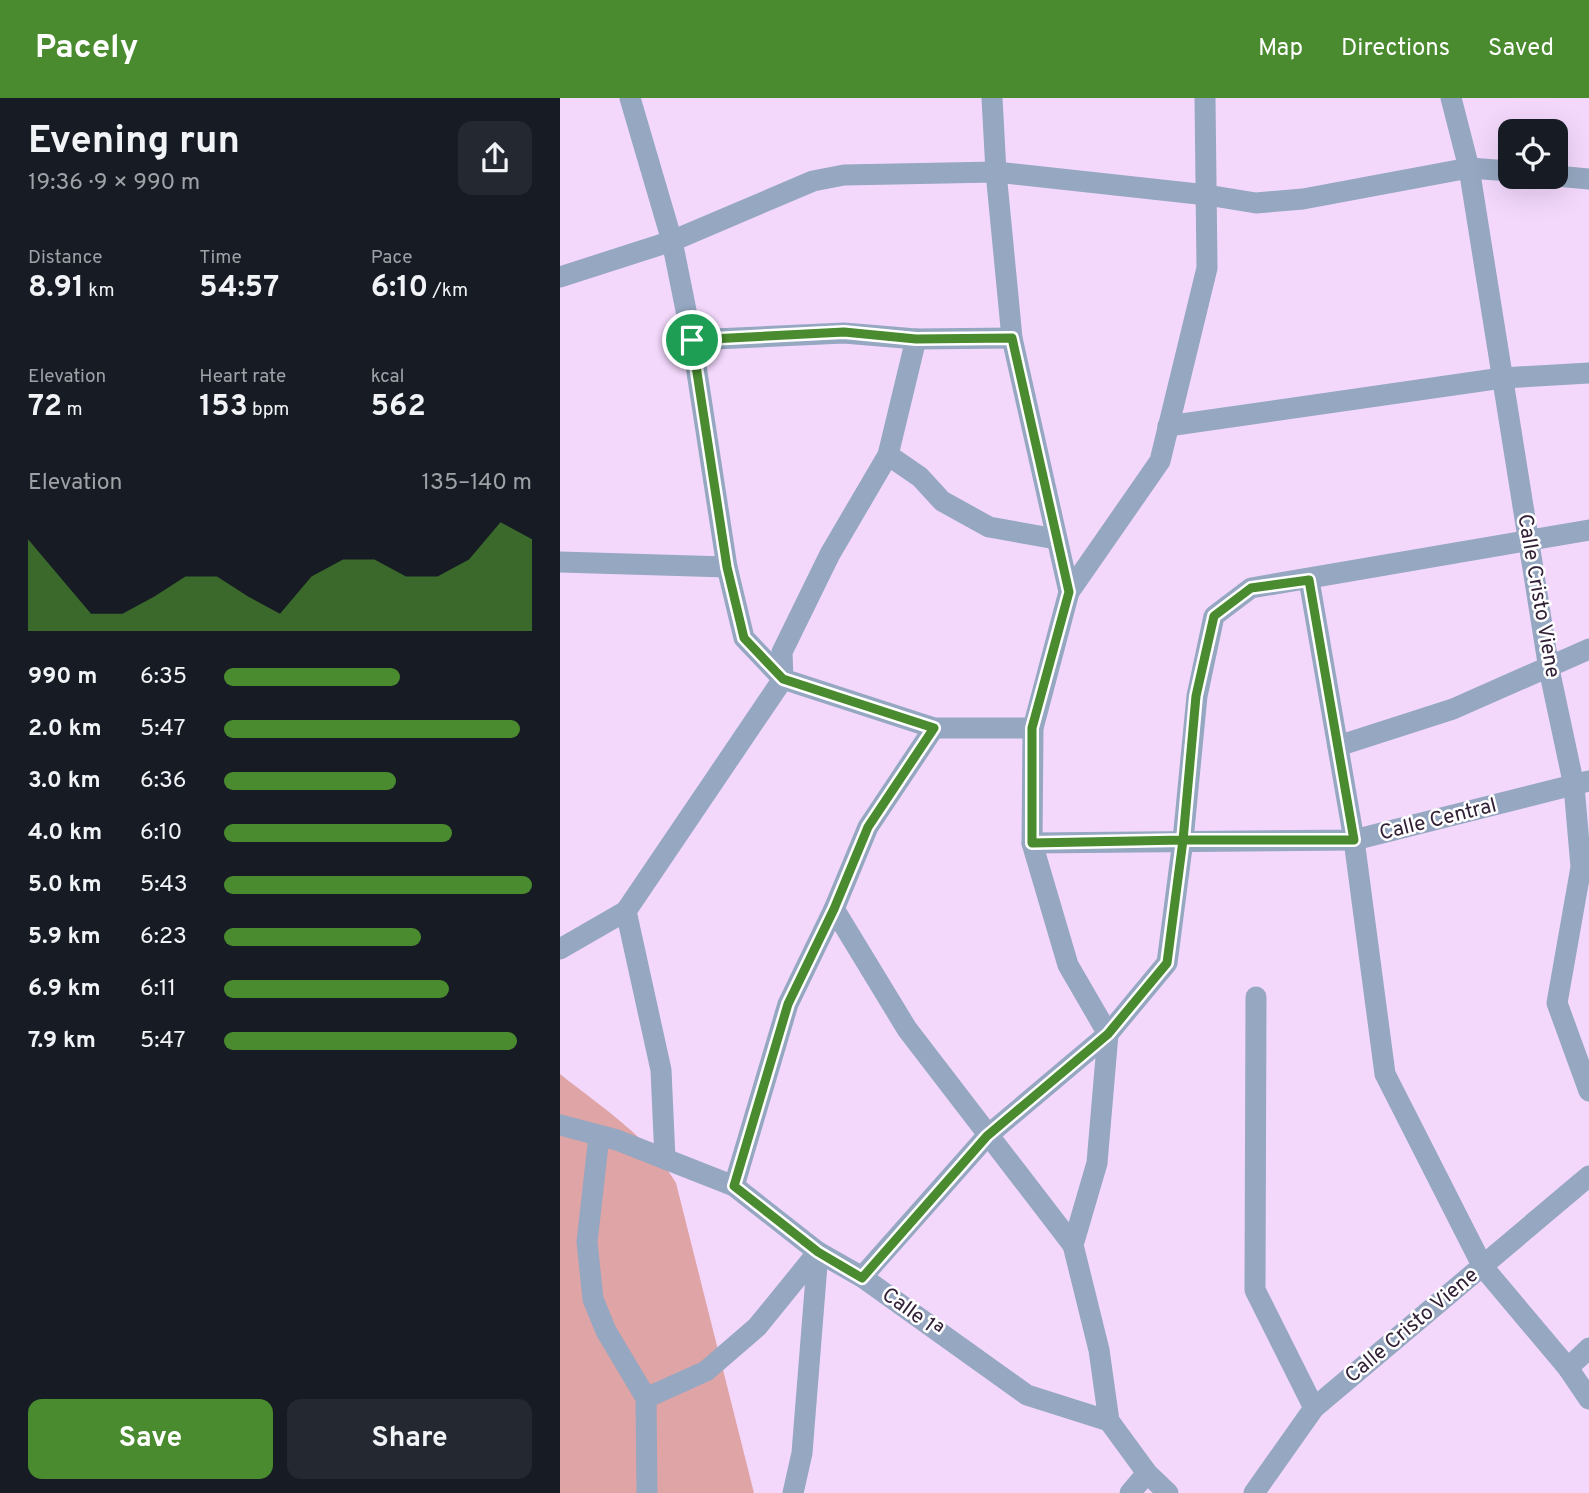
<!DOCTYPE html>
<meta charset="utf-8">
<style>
:root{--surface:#171b24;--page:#242831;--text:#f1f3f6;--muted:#9ea1a6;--accent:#498b2e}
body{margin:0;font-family:Overpass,sans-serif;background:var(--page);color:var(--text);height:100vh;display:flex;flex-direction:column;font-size:26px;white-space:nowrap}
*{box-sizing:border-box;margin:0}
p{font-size:23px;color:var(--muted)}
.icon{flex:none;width:38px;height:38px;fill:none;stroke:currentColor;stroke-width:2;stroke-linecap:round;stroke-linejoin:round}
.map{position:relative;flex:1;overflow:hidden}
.drawer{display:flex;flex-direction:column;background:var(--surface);width:560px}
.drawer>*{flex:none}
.buttons{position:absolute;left:938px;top:21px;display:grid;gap:14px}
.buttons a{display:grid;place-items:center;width:70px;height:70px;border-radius:14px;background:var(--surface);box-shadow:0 7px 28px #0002;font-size:35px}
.pin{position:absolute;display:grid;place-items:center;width:60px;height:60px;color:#fff;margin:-30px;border:4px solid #fff;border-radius:50%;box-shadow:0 2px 7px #0007}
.round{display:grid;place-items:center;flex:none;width:74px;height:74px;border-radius:14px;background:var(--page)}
.head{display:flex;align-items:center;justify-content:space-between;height:119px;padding:0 28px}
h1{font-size:38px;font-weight:700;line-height:52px}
.metrics{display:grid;grid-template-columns:repeat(3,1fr);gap:10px;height:119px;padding:7px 28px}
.metrics div{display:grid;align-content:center}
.metrics b{font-size:30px;font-weight:700}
.metrics small{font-size:19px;font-weight:400}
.metrics p{font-size:19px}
.chart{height:196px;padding:14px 28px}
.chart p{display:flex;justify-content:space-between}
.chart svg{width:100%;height:126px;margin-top:7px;fill:var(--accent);opacity:.7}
.action{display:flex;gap:14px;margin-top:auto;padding:14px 28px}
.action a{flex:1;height:80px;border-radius:14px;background:var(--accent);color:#fff;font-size:28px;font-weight:700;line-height:80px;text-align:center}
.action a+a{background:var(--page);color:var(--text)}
ul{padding:0 28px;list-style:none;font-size:23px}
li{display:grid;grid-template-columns:112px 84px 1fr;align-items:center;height:52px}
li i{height:18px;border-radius:9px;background:var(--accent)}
header{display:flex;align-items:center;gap:42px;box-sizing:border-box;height:98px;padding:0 35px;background:var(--accent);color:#fff}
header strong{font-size:33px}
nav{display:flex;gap:38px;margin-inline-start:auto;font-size:24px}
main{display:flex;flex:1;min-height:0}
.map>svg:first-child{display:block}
</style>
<header>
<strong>Pacely</strong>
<nav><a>Map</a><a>Directions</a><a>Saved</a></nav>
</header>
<main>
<section class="drawer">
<div class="head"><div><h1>Evening run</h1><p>19:36 · 9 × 990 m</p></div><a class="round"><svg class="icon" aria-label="share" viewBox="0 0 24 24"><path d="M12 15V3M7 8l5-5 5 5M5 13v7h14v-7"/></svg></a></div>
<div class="metrics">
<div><p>Distance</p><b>8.91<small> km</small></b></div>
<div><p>Time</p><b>54:57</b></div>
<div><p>Pace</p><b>6:10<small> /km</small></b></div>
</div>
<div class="metrics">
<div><p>Elevation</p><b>72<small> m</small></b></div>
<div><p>Heart rate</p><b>153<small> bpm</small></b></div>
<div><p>kcal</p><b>562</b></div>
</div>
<div class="chart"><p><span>Elevation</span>135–140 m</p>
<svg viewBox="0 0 160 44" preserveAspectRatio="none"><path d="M0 44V12L10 25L20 38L30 38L40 32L50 25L60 25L70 32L80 38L90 25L100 19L110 19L120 25L130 25L140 19L150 6L160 12V44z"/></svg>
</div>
<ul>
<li><b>990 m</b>6:35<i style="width:57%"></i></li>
<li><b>2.0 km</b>5:47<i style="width:96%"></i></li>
<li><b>3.0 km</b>6:36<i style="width:56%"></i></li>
<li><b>4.0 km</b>6:10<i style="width:74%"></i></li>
<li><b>5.0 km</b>5:43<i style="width:100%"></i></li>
<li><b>5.9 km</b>6:23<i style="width:64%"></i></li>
<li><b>6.9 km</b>6:11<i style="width:73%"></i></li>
<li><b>7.9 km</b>5:47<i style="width:95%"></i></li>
</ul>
<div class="action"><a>Save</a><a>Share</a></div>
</section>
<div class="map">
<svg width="1029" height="1395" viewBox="0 0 1029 1395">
<rect width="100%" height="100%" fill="#f3d8fc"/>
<path fill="#dfa4a5" d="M 0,976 C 41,1009 89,1039 116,1085 L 194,1395 L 0,1395 Z"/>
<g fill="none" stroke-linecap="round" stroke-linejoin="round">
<g stroke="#95a7c1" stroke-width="21">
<path d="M 70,0 L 112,143 L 132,242 L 167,469 L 184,540 L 223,581 L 66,813 L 101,972 L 105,1061"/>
<path d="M 432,0 L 436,74 L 452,240 L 509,494"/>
<path d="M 891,0 L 909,70 L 989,571 L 1014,688 L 1021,769 L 997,905 L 1029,993"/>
<path d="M 996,78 L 1029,81"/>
<path d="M 0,179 L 112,143 L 253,83 L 284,77 L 436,74 L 647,97 L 696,105 L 743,101 L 909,70 L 950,73"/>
<path d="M 356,241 L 328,357 L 270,456 L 222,554 L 223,581 L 374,630 L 473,630"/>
<path d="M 132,242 L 284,235 L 356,241 L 452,240"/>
<path d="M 608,328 L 942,280 L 1029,275"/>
<path d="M 328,357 L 360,379 L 382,403 L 429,429 L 496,441"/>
<path d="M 0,464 L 167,469"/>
<path d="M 749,482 L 794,742 L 825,976 L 923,1169 L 1008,1270 L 1029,1301"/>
<path d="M 778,648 L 893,611 L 1029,551"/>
<path d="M 472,745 L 794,742 L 1029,683"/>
<path d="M 274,811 L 347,931 L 513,1147"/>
<path d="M 0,851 L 66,813"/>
<path d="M 696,899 L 695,1192 L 754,1310"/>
<path d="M 0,1027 L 57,1042 L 174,1088 L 258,1154 L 302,1179 L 467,1297 L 549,1323 L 587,1375 L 608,1395"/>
<path d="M 39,1038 L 27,1144 L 33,1201 L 46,1233 L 86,1300 L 87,1395"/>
<path d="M 174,1088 L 228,906 L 274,811 L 308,729 L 374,630"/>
<path d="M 302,1179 L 427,1038 L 548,936 L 607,865 L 623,742 L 637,598 L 654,518 L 691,490 L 1029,432"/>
<path d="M 1008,1270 L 1029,1250"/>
<path d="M 86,1300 L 146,1273 L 197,1229 L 258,1154"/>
<path d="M 549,1323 L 539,1252 L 513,1147 L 537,1065 L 548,936 L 508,867 L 472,745 L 473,630 L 509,494 L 600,363 L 647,170 L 645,0"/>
<path d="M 233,1395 L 242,1355 L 258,1154"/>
<path d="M 570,1395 L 587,1375"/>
<path d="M 694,1395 L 754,1310 L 1029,1078"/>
</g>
</g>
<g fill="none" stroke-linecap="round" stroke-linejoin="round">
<defs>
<path id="route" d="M 132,242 L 167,469 L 184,540 L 223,581 L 374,630 L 308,729 L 274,811 L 228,906 L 174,1088 L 258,1154 L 302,1180 L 427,1038 L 548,936 L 607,865 L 623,742 L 794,742 L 749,482 L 691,490 L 654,518 L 636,598 L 623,742 L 472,745 L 472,630 L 509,494 L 452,240 L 356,241 L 284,234 L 132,242"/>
</defs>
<use href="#route" stroke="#fff" stroke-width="14"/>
<use href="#route" stroke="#498b2e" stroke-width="9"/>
</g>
<g text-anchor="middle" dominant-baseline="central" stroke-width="5" stroke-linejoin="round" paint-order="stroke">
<g font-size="21" fill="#312036" stroke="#fff">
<text transform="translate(978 498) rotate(80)">Calle Cristo Viene</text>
<text transform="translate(878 722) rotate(-14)">Calle Central</text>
<text transform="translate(352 1215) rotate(36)">Calle 1ª</text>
<text transform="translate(852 1228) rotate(-40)">Calle Cristo Viene</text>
</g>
</g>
</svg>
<div class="buttons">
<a><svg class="icon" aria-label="locate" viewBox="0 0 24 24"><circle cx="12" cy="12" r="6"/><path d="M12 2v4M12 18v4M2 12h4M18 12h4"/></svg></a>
</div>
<div class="pin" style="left:132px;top:242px;background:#1e9e55"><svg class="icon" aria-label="arrive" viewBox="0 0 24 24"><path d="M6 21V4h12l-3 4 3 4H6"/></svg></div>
</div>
</main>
